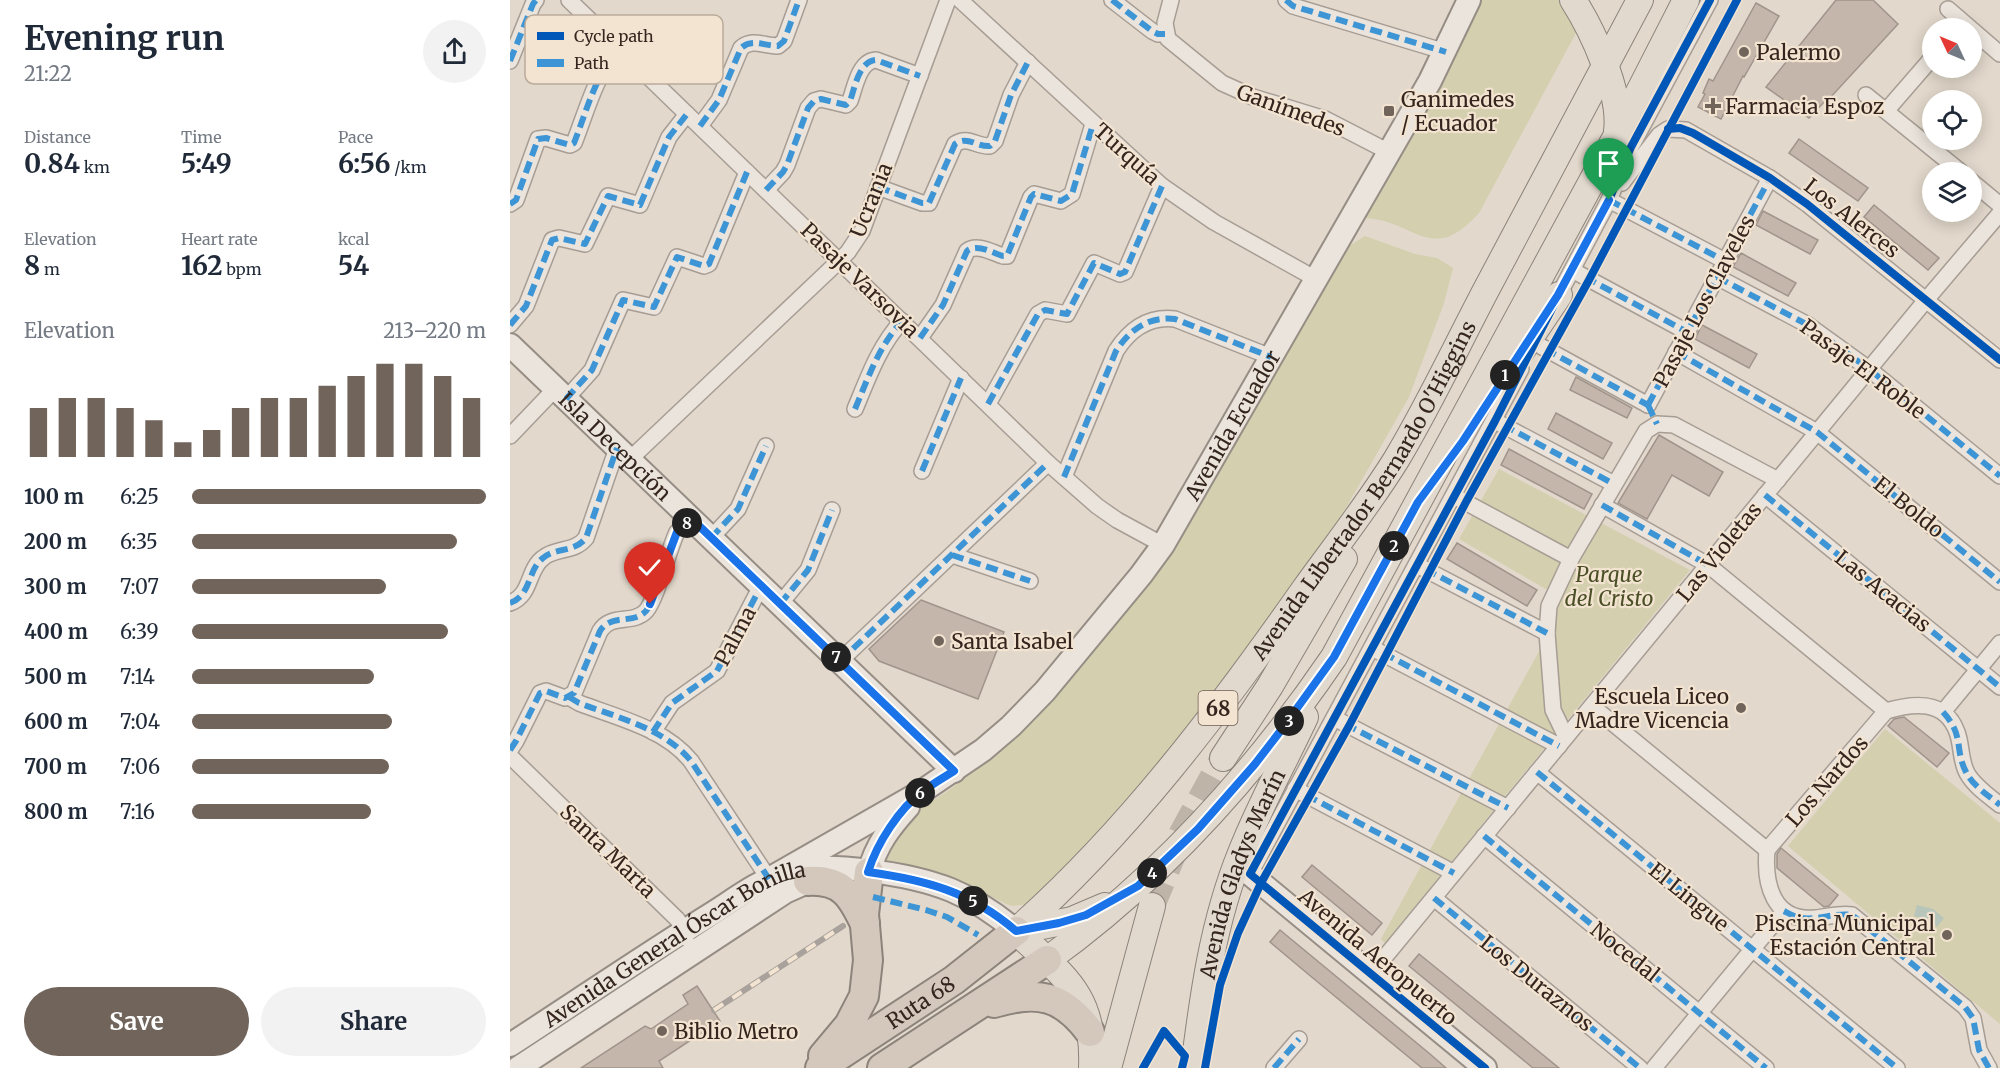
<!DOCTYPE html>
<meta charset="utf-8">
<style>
:root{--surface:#fff;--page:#f2f2f3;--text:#1f2937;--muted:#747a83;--accent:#71645b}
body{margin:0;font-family:Merriweather,serif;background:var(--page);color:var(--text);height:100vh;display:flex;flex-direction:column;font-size:22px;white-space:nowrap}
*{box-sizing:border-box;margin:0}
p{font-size:20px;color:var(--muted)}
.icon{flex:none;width:33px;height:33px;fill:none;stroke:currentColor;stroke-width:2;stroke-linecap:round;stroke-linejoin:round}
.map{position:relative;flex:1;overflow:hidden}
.sheet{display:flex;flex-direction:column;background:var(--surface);width:510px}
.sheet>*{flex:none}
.needle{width:39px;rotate:314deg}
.buttons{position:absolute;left:1412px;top:18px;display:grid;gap:12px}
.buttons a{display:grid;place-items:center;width:60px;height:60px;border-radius:50%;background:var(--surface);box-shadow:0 3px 15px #0003;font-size:30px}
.pin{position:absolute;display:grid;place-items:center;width:51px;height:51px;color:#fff;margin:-62px -26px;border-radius:50% 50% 50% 0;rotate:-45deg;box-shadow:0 0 6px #0007}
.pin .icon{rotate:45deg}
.km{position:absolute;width:30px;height:30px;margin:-15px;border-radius:50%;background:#222;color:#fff;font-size:16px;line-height:30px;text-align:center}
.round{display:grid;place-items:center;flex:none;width:63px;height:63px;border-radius:32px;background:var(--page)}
.summary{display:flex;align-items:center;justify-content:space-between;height:102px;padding:0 24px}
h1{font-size:33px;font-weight:700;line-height:45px}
.stats{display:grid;grid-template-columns:repeat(3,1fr);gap:9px;height:102px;padding:6px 24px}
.stats div{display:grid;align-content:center}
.stats b{font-size:26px;font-weight:700}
.stats small{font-size:16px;font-weight:400}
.stats p{font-size:16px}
.chart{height:168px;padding:12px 24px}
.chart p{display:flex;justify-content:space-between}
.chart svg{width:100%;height:108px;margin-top:6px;stroke:var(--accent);stroke-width:6}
.action{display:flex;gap:12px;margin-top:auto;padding:12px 24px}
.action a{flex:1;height:69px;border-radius:36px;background:var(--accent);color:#fff;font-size:24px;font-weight:700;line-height:69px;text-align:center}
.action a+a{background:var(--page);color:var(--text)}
ul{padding:0 24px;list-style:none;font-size:20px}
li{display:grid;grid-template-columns:96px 72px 1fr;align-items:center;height:45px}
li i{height:15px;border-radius:8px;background:var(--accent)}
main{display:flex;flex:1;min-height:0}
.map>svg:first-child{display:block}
</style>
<main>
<section class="sheet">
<div class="summary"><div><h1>Evening run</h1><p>21:22</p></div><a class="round"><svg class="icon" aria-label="share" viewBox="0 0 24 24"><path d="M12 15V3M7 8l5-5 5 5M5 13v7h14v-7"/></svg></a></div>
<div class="stats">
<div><p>Distance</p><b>0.84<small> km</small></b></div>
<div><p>Time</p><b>5:49</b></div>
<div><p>Pace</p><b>6:56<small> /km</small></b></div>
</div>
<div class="stats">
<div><p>Elevation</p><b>8<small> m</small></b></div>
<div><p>Heart rate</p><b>162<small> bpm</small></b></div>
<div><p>kcal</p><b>54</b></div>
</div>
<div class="chart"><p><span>Elevation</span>213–220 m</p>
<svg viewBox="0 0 160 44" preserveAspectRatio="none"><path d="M5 44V24M15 44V20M25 44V20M35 44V24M45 44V29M55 44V38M65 44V33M75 44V24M85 44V20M95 44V20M105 44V15M115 44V11M125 44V6M135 44V6M145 44V11M155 44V20"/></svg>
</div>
<ul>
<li><b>100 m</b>6:25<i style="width:100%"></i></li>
<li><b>200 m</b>6:35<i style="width:90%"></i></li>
<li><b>300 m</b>7:07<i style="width:66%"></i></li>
<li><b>400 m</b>6:39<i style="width:87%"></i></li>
<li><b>500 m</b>7:14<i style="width:62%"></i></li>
<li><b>600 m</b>7:04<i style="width:68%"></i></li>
<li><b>700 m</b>7:06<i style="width:67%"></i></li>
<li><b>800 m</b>7:16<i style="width:61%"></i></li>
</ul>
<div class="action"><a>Save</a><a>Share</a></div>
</section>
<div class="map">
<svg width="1490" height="1068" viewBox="0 0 1490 1068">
<rect width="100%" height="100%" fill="#e2d8cb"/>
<g fill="#d4cfae">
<path d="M 969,0 L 1051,0 L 1067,27 L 1066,33 L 969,213 C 921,266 907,221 855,218 L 883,165 L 937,74 Z"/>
<path d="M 855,236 L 905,254 L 927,258 L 943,268 L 934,303 L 899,397 L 812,550 L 678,735 L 595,833 L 519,904 L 502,906 L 496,904 L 442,877 L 419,871 L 374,864 L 374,855 L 408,810 L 438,791 L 486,753 L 542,698 L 832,254 L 839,246 Z"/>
<path d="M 989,469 L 1180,570 L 875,943 L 871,939 L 1032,646 L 1048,596 L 949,539 Z"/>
<path d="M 1375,729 L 1490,823 L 1490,1024 L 1278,846 Z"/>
</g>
<path fill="#b7c5ba" d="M 1407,905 L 1423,909 L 1434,918 L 1427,927 L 1417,920 L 1404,916 Z"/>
<g fill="#c5b6ac" stroke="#a1948b" stroke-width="1.5">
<path d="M 1326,0 L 1363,0 L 1388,24 L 1319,99 L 1318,98 L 1299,118 L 1256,87 Z"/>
<path d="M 1246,3 L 1269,16 L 1234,77 L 1233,76 L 1211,119 L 1188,107 L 1195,94 L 1193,93 L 1199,79 L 1203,81 Z"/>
<path d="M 1289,139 L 1358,188 L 1348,201 L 1279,153 Z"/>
<path d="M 1364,205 L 1429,258 L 1418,270 L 1354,217 Z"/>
<path d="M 1253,211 L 1308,240 L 1300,254 L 1246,225 Z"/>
<path d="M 1231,253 L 1286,283 L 1278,296 L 1223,267 Z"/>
<path d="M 1192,325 L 1247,354 L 1239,368 L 1185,339 Z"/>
<path d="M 1066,377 L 1122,408 L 1117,418 L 1060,390 Z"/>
<path d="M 1046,413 L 1102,443 L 1093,459 L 1038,429 Z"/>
<path d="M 1149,435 L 1213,472 L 1199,496 L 1162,475 L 1137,519 L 1108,503 Z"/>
<path d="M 999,449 L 1082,494 L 1074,509 L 991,465 Z"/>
<path d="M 947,543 L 1027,590 L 1017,606 L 937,559 Z"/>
<path d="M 411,600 L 494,632 L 468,699 L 369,661 L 359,649 Z"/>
<path d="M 1394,717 L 1439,753 L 1427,767 L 1378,726 L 1384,719 Z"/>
<path d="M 1271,848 L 1328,895 L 1319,906 L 1314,907 L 1267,868 L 1267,854 Z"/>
<path d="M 802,865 L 872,923 L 862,935 L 792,877 Z"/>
<path d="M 770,930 L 920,1054 L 936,1068 L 912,1068 L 798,974 L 760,942 Z"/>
<path d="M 909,954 L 972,1005 L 1049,1068 L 1023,1068 L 899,966 Z"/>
<path d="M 187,986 L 210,1021 L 149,1061 L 153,1068 L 71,1068 L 135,1026 L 141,1029 L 178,1004 L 173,995 Z"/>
</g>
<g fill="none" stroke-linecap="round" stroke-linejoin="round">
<path stroke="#bfb4a8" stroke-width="26" stroke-dasharray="26 13" stroke-linecap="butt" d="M 642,906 L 672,833 L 713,758"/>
<defs>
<g id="street">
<path d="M 59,0 L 538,463 L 587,506 L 607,520 L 653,545"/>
<path d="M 450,0 L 652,186 L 704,222 L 806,279"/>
<path d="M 602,0 L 642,31 L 648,34 L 655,34"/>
<path d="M 661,0 L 655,23 L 658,39 L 712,83 L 743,97 L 815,119 L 879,152"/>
<path d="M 776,0 L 783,6 L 936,52"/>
<path d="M 1438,9 L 1490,54"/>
<path d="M 0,61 L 23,4 L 26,0"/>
<path d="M 1356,95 L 1451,172"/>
<path d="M 1376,111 L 1422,58"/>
<path d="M 190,126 L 209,100 L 231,48 C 242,38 254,46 268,46 L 274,41 L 289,0"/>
<path d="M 1461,181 L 1490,205"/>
<path d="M 1112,183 L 1149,135 L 1158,129 L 1176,130 L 1260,178 L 1297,204 L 1490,360"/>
<path d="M 368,187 L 412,203 L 419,203 L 445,144 C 458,135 466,147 480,146 L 485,141 L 501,95 L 518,62"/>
<path d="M 256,190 L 273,172 L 277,165 L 298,108 L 304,101 L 311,99 L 336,105 L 340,101 C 345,87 349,61 366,60 L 410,76"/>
<path d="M 1099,200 L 1215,261"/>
<path d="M 0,204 L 6,200 L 28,139 L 36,138 L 60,145 L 64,143 C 77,110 85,76 109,48"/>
<path d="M 1062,270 L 1177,332"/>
<path d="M 1207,277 L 1298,325 L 1359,369 L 1490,476"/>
<path d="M 1045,302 L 1099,200 L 1121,147 L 1200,0"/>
<path d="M 0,325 L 16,306 L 42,240 L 49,238 L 75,244 L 98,196 L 130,205 L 159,137 L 177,114"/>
<path d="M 410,338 L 433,305 L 457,251 C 467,243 483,253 493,256 L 497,256 L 521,197 L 524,194 L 551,201 L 562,194 L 583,124"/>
<path d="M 1025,343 L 1138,405"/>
<path d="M 1166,352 L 1307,432 L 1490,582"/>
<path d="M 56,399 L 82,370 L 113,300 L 144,307 L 167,257 L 194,266 L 199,264 L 237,172"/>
<path d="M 478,404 L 528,314 L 535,310 L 557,314 L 584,263 L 610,274 L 615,272 L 652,186"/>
<path d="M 1138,405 L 1260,178"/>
<path d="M 345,409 C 358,378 369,346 392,321"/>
<path d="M 985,421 L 1104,484"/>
<path d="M 0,436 L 45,389"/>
<path d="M 119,460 L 329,261 L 338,252 L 352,231 L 438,0"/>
<path d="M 412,471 L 451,378"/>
<path d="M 554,477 L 606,351 C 620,329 639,316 665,319 L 761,357"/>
<path d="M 1255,495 L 1490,687"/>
<path d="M 944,496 L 1061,559"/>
<path d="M 1092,505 L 1198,565 L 1376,711"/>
<path d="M 201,538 L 228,509 L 256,446"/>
<path d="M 442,555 L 520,581"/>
<path d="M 907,565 L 1037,633"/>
<path d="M 0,603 C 22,595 17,570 33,558 C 46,547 64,553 76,538 L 107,448"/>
<path d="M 270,604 L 298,570 L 322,510"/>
<path d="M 862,648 L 1049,746"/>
<path d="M 330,661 L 538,463"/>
<path d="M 59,697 L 69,703 C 108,718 154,728 181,761 L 259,879"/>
<path d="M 1082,706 L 1257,850"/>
<path d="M 1376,711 C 1403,703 1435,699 1447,732 C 1452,745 1450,760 1457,773 C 1464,786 1479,796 1490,805"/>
<path d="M 1433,712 L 1490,643"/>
<path d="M 824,718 L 998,808"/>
<path d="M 143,732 L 162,703 L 207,671 L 251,586"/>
<path d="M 1056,737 L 1043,710 L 1037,633 L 1039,606 L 1061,559 L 1136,431 L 1147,424 L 1164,425 L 1268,480"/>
<path d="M 0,750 L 6,741 L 30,693 L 36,691 L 55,698 L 64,693 L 90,631 C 101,613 123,625 136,611 C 147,598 158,551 167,532 L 174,525 L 184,521"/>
<path d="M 0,756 L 167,919 L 175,931 L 176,938"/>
<path d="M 1027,772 L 1387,1068"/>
<path d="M 785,789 L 944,873"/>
<path d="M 974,836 L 1256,1068"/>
<path d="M 1257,850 C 1254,884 1263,922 1305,918 C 1318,917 1329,913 1342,915 L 1455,1007 L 1463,1018 L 1469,1050 L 1479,1068"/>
<path d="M 1257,850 L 1376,711"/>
<path d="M 740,874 L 1011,369"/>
<path d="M 924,898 L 1130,1068"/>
<path d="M 860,975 L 1416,300 L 1490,213"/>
<path d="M 764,1068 L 789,1039"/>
<path d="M 1144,1068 L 1274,911"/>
</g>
<g id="secondary">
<path id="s1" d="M 0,345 L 444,771"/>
<path d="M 359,872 C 366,845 380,827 398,807"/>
<path d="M 740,874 L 975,1068"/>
<path id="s2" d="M 259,879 L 411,792 L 473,750 L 501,726 L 535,691 L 631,575 L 653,545 L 920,81 L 959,0"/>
<path id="s3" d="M 0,1045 C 65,1003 129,959 195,918 C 220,903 246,882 274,873 C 315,860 401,874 441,890 C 465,900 486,914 506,931"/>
<path d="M 8,1068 L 275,892 L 313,875"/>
</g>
<g id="primary">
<path d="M 1063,0 C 1083,31 1112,94 1107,131"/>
<path d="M 991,381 L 1049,295"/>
<path d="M 713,758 L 760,686 L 834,559"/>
<path id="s4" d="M 506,931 C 618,832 709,711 794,590 C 825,547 858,505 886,460 C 919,405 946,347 976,290 C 1027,193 1079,97 1130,0"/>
<path d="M 506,931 C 555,978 585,994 582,1068"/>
<path d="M 507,931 L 562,920 L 595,906"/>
<path d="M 537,960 C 651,878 745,773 824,657 L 1107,135 L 1176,0"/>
<path d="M 598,1068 L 642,906"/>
<path id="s5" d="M 684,1068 C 693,995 703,922 731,853 C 749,807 774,762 795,717"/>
</g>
<g id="highway">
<path d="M 298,881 C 332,879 342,896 355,924"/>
<path d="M 484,1003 C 528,990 552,995 580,1032"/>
<path d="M 313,1056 L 339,1025 L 354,996 L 358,960 L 354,914 L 359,872"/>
<path id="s6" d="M 310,1068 L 444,980 L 506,931"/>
<path d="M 372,1068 L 537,960"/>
</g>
</defs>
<use href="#street" stroke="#a79d94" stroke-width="18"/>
<use href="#secondary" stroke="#968d85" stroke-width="26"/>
<use href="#primary" stroke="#8c837b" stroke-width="28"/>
<use href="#highway" stroke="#8c837b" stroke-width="32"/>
<use href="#street" stroke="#eae4dc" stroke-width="15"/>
<use href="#secondary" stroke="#eae4dc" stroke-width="22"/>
<use href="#primary" stroke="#e1d9ce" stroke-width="26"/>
<use href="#highway" stroke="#d4c8bc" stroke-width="28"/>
<defs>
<path id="rail" d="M 204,1010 L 333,926"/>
</defs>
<use href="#rail" stroke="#a9a29c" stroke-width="6"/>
<use href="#rail" stroke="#f3e4d1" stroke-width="4" stroke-dasharray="11" stroke-linecap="butt"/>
<g stroke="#3d95d5" stroke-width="6" stroke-dasharray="12 6" stroke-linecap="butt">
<path d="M 602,0 L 642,31 L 648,34 L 655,34"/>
<path d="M 776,0 L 783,6 L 936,52"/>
<path d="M 0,61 L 23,4 L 26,0"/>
<path d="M 190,126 L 209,100 L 231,48 C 242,38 254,46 268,46 L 274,41 L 289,0"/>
<path d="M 368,187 L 412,203 L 419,203 L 445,144 C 458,135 466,147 480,146 L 485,141 L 501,95 L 518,62"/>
<path d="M 256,190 L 273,172 L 277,165 L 298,108 L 304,101 L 311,99 L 336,105 L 340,101 C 345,87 349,61 366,60 L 410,76"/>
<path d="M 1099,200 L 1215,261"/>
<path d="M 0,204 L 6,200 L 28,139 L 36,138 L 60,145 L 64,143 C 77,110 85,76 109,48"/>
<path d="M 1075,277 L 1177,332"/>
<path d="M 1207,277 L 1298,325 L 1359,369 L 1490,476"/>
<path d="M 0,325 L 16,306 L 42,240 L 49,238 L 75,244 L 98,196 L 130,205 L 159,137 L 177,114"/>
<path d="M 410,338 L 433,305 L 457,251 C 467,243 483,253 493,256 L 497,256 L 521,197 L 524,194 L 551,201 L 562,194 L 583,124"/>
<path d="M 1035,349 L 1138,405"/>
<path d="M 1166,352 L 1307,432 L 1490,582"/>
<path d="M 56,399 L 82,370 L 113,300 L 144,307 L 167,257 L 194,266 L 199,264 L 237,172"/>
<path d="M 478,404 L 528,314 L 535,310 L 557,314 L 584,263 L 610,274 L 615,272 L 652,186"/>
<path d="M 1138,405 L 1260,178"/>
<path d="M 1138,405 L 1147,424"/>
<path d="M 345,409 C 358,378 369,346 392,321"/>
<path d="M 993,425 L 1104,484"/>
<path d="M 412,471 L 451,378"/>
<path d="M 554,477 L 606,351 C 620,329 639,316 665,319 L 761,357"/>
<path d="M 1255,495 L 1490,687"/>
<path d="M 1092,505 L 1198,565"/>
<path d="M 201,538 L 228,509 L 256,446"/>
<path d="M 442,555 L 520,581"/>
<path d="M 915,569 L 1037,633"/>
<path d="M 0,603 C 22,595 17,570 33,558 C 46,547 64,553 76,538 L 107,448"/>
<path d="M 270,604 L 298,570 L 322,510"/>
<path d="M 873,653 L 1049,746"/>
<path d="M 330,661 L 538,463"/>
<path d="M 59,697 L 69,703 C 108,718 154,728 181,761 L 259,879"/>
<path d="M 1433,712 C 1455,736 1444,749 1456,772 C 1463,786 1479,796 1490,805"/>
<path d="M 835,724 L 998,808"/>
<path d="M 143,732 L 162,703 L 207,671 L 251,586"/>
<path d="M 0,750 L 6,741 L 30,693 L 36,691 L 55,698 L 64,693 L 90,631 C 101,613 123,625 136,611 C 147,598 158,551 167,532 L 174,525 L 184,521"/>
<path d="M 1027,772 L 1387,1068"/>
<path d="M 796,795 L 944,873"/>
<path d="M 974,836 L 1256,1068"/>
<path d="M 363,897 L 416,910 L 437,917 L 468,935"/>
<path d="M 924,898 L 1130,1068"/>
<path d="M 1274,911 C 1278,913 1283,916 1287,917 C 1305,922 1324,912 1342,915 L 1455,1007 L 1463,1018 L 1469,1050 L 1479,1068"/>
<path d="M 764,1068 L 789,1039"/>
</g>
<defs>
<g id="cycleway">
<path d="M 1158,129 L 1170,128 L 1183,133 L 1260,178 L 1297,204 L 1490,360"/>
<path d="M 633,1068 L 654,1031 L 675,1056 L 672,1068"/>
<path d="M 695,1068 L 710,985 L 728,933 L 751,883 L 839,726 L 956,502 L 1079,280 L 1227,0"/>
<path d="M 975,1068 L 740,874 L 985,421 L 1049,295 L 1099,200 L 1121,147 L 1200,0"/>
</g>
</defs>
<use href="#cycleway" stroke="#f3e4d1" stroke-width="11"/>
<use href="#cycleway" stroke="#0057b8" stroke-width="8"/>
</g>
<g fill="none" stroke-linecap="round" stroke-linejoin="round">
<defs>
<path id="route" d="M 140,604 L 167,532 L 174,525 L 184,521 L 444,771 C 434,777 423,784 413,791 C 389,809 367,843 358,872 C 416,880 461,892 506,931 L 549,923 L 576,915 L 628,886 L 688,829 L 745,764 L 772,729 L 824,657 L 908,502 L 953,441 L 1048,295 L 1099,200"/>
</defs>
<use href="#route" stroke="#fff" stroke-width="12"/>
<use href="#route" stroke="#1a73e8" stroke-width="8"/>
</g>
<g fill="#71645b" stroke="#f3e4d1" stroke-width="2">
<circle cx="1234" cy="52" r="6"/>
<path d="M1200 97h6v6h6v6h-6v6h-6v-6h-6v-6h6z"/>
<rect x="873" y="105" width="12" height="12" rx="3"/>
<circle cx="429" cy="641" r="6"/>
<circle cx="1231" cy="708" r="6"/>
<circle cx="1437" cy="935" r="6"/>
<circle cx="152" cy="1031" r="6"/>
</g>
<g text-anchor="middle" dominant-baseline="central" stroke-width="4.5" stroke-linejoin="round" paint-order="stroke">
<rect fill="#f3e4d1" stroke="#6d5e54" stroke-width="1.5" x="688.5" y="691" width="39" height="34" rx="4.5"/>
<g font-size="20" font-weight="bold" fill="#34251e">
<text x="708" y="708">68</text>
</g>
<g font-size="21" fill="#34251e" stroke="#f3e4d1" text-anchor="start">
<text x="1246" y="52">Palermo</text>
<text x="891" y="99">Ganimedes<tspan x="891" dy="24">/ Ecuador</tspan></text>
<text x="1215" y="106">Farmacia Espoz</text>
<text x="441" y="641">Santa Isabel</text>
<text x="1219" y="696" text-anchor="end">Escuela Liceo<tspan x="1219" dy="24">Madre Vicencia</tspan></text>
<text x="1425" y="923" text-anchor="end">Piscina Municipal<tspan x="1425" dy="24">Estación Central</tspan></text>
<text x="164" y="1031">Biblio Metro</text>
</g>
<g font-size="21" fill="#34251e" stroke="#f3e4d1">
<text transform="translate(781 110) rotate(20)">Ganímedes</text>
<text transform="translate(617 154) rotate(42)">Turquía</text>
<text transform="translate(361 200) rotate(-68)">Ucrania</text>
<text transform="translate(1342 218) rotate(38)">Los Alerces</text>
<text transform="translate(350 280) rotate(44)">Pasaje Varsovia</text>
<text transform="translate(1194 301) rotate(-62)">Pasaje Los Claveles</text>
<text transform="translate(1353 369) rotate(37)">Pasaje El Roble</text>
<text stroke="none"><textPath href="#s2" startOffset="662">Avenida Ecuador</textPath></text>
<text stroke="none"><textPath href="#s1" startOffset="146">Isla Decepción</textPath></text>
<text stroke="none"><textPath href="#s4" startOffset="564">Avenida Libertador Bernardo O'Higgins</textPath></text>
<text transform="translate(1399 507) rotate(39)">El Boldo</text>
<text transform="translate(1209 552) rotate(-51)">Las Violetas</text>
<text transform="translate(1373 591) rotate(39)">Las Acacias</text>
<text transform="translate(225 636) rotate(-62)">Palma</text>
<text transform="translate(1317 781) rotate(-49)">Los Nardos</text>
<text transform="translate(98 851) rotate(44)">Santa Marta</text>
<text stroke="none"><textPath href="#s5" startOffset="201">Avenida Gladys Marín</textPath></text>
<text transform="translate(1179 897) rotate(39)">El Lingue</text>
<text stroke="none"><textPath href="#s3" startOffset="194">Avenida General Óscar Bonilla</textPath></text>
<text transform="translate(1115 952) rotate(39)">Nocedal</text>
<text transform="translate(868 957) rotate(40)">Avenida Aeropuerto</text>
<text transform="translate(1027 983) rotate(39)">Los Duraznos</text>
<text stroke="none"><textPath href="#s6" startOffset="120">Ruta 68</textPath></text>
</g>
<g font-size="21" font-style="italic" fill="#4a4f26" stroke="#f3e4d1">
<text x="1099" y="574">Parque<tspan x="1099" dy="24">del Cristo</tspan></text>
</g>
</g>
<rect x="15" y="15" width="198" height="69" rx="9" fill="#f3e4d1" stroke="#baab9b" stroke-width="1.5"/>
<rect x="27" y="32" width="27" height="8" fill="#0057b8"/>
<rect x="27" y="59" width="27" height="8" fill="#3d95d5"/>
<g font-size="16" fill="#34251e">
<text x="64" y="42">Cycle path</text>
<text x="64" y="69">Path</text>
</g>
</svg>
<div class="buttons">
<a><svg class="needle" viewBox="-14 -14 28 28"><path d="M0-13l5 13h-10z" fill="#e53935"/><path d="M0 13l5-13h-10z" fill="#747a83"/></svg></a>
<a><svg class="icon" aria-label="locate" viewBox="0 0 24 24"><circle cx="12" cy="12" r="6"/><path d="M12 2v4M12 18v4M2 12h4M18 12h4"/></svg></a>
<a><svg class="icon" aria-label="layers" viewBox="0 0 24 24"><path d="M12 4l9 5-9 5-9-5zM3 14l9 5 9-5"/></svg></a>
</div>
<div class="pin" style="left:1099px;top:200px;background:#1e9e55"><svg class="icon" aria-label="arrive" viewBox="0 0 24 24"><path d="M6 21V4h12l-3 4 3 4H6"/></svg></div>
<div class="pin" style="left:140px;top:604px;background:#d93025"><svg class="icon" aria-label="check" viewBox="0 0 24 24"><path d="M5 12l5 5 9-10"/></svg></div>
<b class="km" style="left:995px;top:375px">1</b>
<b class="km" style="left:884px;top:546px">2</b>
<b class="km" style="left:779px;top:721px">3</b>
<b class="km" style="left:642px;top:873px">4</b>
<b class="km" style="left:463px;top:901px">5</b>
<b class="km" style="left:410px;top:793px">6</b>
<b class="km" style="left:326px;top:657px">7</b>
<b class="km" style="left:177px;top:523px">8</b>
</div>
</main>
